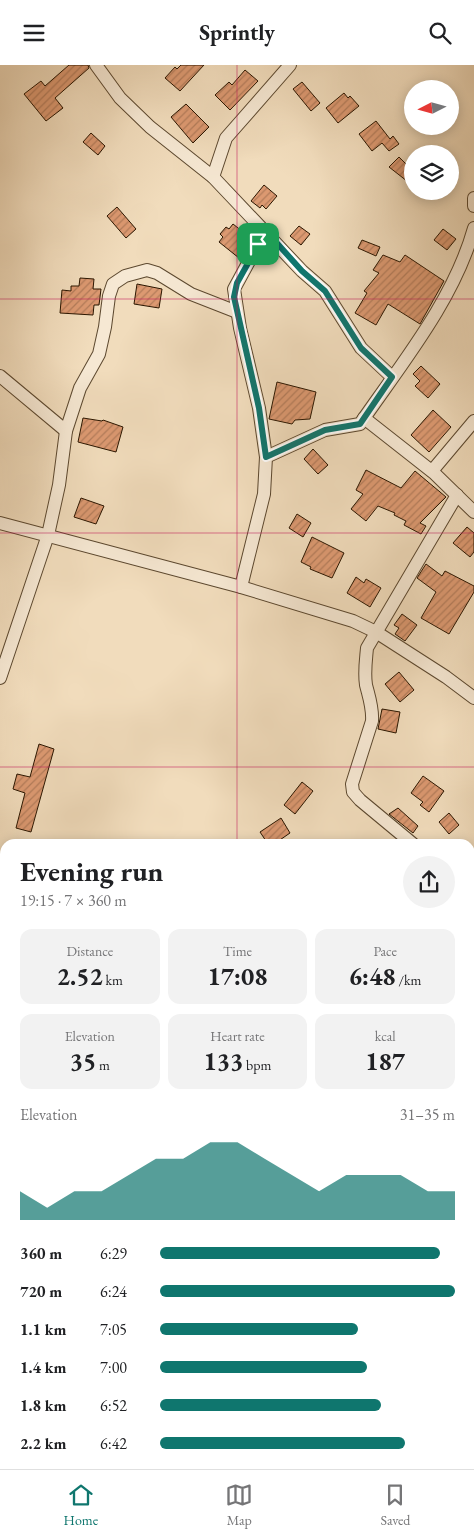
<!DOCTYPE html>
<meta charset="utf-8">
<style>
:root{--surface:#fff;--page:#f2f2f2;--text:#202124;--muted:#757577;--line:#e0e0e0;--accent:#0f766e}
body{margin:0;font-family:"EB Garamond",serif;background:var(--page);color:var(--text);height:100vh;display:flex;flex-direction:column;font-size:19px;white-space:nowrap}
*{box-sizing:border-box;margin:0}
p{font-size:16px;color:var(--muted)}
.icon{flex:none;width:28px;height:28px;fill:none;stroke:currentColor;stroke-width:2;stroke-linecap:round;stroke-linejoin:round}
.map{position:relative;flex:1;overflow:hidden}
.panel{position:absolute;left:0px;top:774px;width:475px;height:631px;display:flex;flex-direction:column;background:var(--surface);border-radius:15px 15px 0 0;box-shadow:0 2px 12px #0003}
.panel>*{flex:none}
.needle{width:32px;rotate:264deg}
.tools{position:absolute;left:404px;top:15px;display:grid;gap:10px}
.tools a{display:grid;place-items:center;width:55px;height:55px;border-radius:50%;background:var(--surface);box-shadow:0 2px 12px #0003;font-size:25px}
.pin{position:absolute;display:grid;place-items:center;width:42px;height:42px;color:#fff;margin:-21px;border-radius:10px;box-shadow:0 2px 8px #0006}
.round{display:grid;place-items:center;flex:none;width:52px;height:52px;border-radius:26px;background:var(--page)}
.head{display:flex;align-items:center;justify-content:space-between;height:85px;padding:0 20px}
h1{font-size:28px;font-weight:700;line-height:38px}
.metrics{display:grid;grid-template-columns:repeat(3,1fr);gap:8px;height:85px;padding:5px 20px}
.metrics div{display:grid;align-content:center;border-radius:12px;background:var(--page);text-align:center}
.metrics b{font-size:25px;font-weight:700}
.metrics small{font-size:14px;font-weight:400}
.metrics p{font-size:14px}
.chart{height:140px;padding:10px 20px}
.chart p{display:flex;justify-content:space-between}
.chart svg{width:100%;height:90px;margin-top:5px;fill:var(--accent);opacity:.7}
ul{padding:0 20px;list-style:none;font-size:16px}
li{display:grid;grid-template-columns:80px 60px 1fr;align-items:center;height:38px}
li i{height:12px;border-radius:6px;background:var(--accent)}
header{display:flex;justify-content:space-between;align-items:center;height:65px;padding:0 20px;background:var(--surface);font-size:22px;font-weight:700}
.tab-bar{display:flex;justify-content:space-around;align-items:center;height:70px;border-top:1px solid var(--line);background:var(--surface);font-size:14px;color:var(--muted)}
.tab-bar a{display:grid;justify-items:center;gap:2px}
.tab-bar .current{color:var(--accent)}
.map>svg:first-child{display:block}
</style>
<header><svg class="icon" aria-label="menu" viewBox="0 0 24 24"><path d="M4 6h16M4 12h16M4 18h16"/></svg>Sprintly<svg class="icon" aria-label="search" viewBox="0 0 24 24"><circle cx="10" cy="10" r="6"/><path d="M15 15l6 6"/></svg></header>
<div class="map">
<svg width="474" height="1404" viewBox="0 0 474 1404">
<defs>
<pattern id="building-hatch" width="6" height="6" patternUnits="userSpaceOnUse" patternTransform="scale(1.25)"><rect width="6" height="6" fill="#dc9971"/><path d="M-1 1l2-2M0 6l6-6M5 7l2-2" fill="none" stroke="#b37c5a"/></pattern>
</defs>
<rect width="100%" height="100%" fill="#f1dcbc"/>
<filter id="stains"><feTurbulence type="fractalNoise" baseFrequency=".004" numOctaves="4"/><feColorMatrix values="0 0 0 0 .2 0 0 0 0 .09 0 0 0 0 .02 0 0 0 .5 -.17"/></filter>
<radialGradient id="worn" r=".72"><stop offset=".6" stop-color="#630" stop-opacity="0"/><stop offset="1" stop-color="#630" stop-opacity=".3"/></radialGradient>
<g fill="url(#building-hatch)" stroke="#2b1600">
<path d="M 69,0 L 88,0 L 89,3 L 55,33 L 63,43 L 46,56 L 24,29 L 41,16 L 45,21 Z"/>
<path d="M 181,0 L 204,0 L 180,26 L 165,13 L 175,2 L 177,4 Z"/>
<path d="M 245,5 L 258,16 L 230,45 L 215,30 L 229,17 L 232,20 Z"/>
<path d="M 302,17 L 320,38 L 311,46 L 293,24 Z"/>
<path d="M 344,28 L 348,33 L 350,31 L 359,41 L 338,58 L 326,43 Z"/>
<path d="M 186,39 L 209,62 L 193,78 L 171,52 Z"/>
<path d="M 376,56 L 390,74 L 393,71 L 399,79 L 389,86 L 382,78 L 372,86 L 359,69 Z"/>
<path d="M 91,68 L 105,81 L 98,90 L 83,77 Z"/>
<path d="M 399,92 L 412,105 L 412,120 L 389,102 Z"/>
<path d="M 264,120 L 277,131 L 266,144 L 262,140 L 260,143 L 251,136 Z"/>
<path d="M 117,142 L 136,164 L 126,173 L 107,151 Z"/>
<path d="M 233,159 L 252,174 L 239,193 L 219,177 L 223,172 L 220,169 L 226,162 L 229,164 Z"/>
<path d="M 299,161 L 310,169 L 301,180 L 290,171 Z"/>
<path d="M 443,164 L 456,174 L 447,185 L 434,175 Z"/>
<path d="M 362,175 L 380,182 L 376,191 L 358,183 Z"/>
<path d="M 383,190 L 400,197 L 405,190 L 444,216 L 420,259 L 388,239 L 376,260 L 355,248 L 367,228 L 364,226 L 379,208 L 373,205 Z"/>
<path d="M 80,213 L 94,214 L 93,224 L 101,224 L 99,240 L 94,240 L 93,250 L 60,248 L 62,225 L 71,226 L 71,221 L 79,221 Z"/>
<path d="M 137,219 L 162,224 L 159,243 L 134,239 Z"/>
<path d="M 421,301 L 440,319 L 428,333 L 415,321 L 420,316 L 413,309 Z"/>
<path d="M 277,317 L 316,327 L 310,354 L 295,355 L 292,359 L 269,354 Z"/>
<path d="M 433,345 L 451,362 L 429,387 L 411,370 Z"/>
<path d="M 83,353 L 102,356 L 103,355 L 123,362 L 116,387 L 78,377 Z"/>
<path d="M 313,384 L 328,400 L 318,409 L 304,394 Z"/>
<path d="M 366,405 L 401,423 L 415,406 L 446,432 L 420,458 L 426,461 L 421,469 L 404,460 L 406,456 L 394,450 L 395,448 L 378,441 L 366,456 L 351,444 L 363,429 L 356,425 Z"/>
<path d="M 81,433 L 104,441 L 96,459 L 74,452 Z"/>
<path d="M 297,449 L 311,458 L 303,472 L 289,463 Z"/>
<path d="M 467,462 L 474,468 L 474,487 L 470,492 L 453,478 Z"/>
<path d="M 312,472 L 344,488 L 332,513 L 310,504 L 311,502 L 301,497 Z"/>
<path d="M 426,499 L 442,511 L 445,506 L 474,521 L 474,527 L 449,569 L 421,553 L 436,527 L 417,513 Z"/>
<path d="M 356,512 L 364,518 L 366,514 L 381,523 L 370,542 L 347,528 Z"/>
<path d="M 402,549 L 417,560 L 405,576 L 395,569 L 399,563 L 394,560 Z"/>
<path d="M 399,607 L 414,625 L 400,637 L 385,619 Z"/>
<path d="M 382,644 L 400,647 L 396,668 L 378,664 Z"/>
<path d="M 39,679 L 54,684 L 31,767 L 16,763 L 25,728 L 13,724 L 17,709 L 30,712 Z"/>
<path d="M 423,711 L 444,726 L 429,747 L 420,740 L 423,737 L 411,728 Z"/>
<path d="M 302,717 L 313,726 L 295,749 L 284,740 Z"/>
<path d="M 398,743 L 418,761 L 413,768 L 389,749 Z"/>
<path d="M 449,748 L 459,760 L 449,769 L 439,757 Z"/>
<path d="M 281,753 L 290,768 L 274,779 L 268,779 L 260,767 Z"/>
</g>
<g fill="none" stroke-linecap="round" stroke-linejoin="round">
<defs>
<g id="street">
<path d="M 96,0 L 120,33 L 150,62 L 213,112 L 302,206 L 325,226 L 361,283 L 392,312"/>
<path d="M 213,112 L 226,73 L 290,0"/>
<path d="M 474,133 L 474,141"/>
<path d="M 0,311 L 66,366"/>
<path d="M 364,353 L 434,408 L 474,447"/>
<path d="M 266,392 L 325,365 L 360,359 C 402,298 454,235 474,163"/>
<path d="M 432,406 L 474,356"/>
<path d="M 0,458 L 241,522 L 353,556 L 376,567 L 446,612 L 474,633"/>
<path d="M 241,522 L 264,429 L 266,392 L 259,343 L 240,263 L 234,224 L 266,165"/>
<path d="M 0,613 L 48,470 L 59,420 L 66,366 L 80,323 L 99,289 L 105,262 L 109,231 L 113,219 L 125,211 L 147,205 L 157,208 L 191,229 L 237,247"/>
<path d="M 413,779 L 360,735 L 353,727 L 352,719 L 372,656 C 373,643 369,632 366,620 C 364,607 366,595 367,583 L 457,430"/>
<path d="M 470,825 L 474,828"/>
<path d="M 470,997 L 474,1001"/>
<path d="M 0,1176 L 5,1172"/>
<path d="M 470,1251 L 474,1255"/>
<path d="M 0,1281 L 5,1279"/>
<path d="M 470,1325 L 474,1321"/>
<path d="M 0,1373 L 5,1383"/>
<path d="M 14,1400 L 16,1404"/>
<path d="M 170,1400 L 172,1404"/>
<path d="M 301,1400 L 304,1404"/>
<path d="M 437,1400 L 441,1404"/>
<path d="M 397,1404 L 401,1400"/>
</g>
</defs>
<use href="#street" stroke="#5c482f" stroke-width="14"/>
<use href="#street" stroke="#f6e8d3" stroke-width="12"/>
</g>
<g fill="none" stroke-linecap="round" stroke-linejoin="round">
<defs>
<path id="route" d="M 266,166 L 302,206 L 325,226 L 361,283 L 392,312 L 360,359 L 325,365 L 266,392 L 259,343 L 234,232 L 237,218 Z"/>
</defs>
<use href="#route" stroke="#fff" stroke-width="10"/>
<use href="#route" stroke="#0f766e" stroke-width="6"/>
</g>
<path fill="none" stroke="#c2185b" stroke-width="1" stroke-opacity="0.55" d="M 237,0 L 237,779M 0,234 L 474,234M 0,468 L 474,468M 0,702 L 474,702M 0,936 L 5,936M 470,936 L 474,936M 0,1170 L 5,1170M 470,1170 L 474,1170M 237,1400 L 237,1404"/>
<rect width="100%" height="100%" filter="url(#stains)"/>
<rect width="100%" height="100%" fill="url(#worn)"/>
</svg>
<div class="tools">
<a><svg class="needle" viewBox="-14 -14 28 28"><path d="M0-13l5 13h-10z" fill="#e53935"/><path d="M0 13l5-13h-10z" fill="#757577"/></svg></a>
<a><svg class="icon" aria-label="layers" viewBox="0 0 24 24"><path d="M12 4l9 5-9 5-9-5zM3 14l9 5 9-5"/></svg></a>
</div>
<div class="pin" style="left:258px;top:179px;background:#1e9e55"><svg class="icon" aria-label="arrive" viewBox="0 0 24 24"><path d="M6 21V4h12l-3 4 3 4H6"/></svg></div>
<section class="panel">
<div class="head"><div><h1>Evening run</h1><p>19:15 · 7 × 360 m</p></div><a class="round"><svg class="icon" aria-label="share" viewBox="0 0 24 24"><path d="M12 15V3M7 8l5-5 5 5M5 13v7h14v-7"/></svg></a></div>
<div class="metrics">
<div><p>Distance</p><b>2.52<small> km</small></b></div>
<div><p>Time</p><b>17:08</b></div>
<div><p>Pace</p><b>6:48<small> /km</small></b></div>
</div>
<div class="metrics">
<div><p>Elevation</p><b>35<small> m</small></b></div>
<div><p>Heart rate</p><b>133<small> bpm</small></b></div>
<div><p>kcal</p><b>187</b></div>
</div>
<div class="chart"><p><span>Elevation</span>31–35 m</p>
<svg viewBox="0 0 160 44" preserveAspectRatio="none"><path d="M0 44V30L10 38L20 30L30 30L40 22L50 14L60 14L70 6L80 6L90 14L100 22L110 30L120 22L130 22L140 22L150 30L160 30V44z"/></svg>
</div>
<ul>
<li><b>360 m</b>6:29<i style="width:95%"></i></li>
<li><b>720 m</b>6:24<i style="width:100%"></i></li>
<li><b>1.1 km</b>7:05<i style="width:67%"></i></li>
<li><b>1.4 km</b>7:00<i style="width:70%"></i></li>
<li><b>1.8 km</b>6:52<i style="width:75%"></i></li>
<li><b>2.2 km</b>6:42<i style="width:83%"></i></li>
</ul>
</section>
</div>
<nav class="tab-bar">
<a class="current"><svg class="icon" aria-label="home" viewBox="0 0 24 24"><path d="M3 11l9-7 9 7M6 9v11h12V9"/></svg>Home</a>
<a><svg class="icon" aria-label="map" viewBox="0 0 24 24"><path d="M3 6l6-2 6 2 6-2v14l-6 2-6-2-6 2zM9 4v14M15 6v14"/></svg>Map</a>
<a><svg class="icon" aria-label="saved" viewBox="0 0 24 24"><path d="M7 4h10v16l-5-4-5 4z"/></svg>Saved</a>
</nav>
